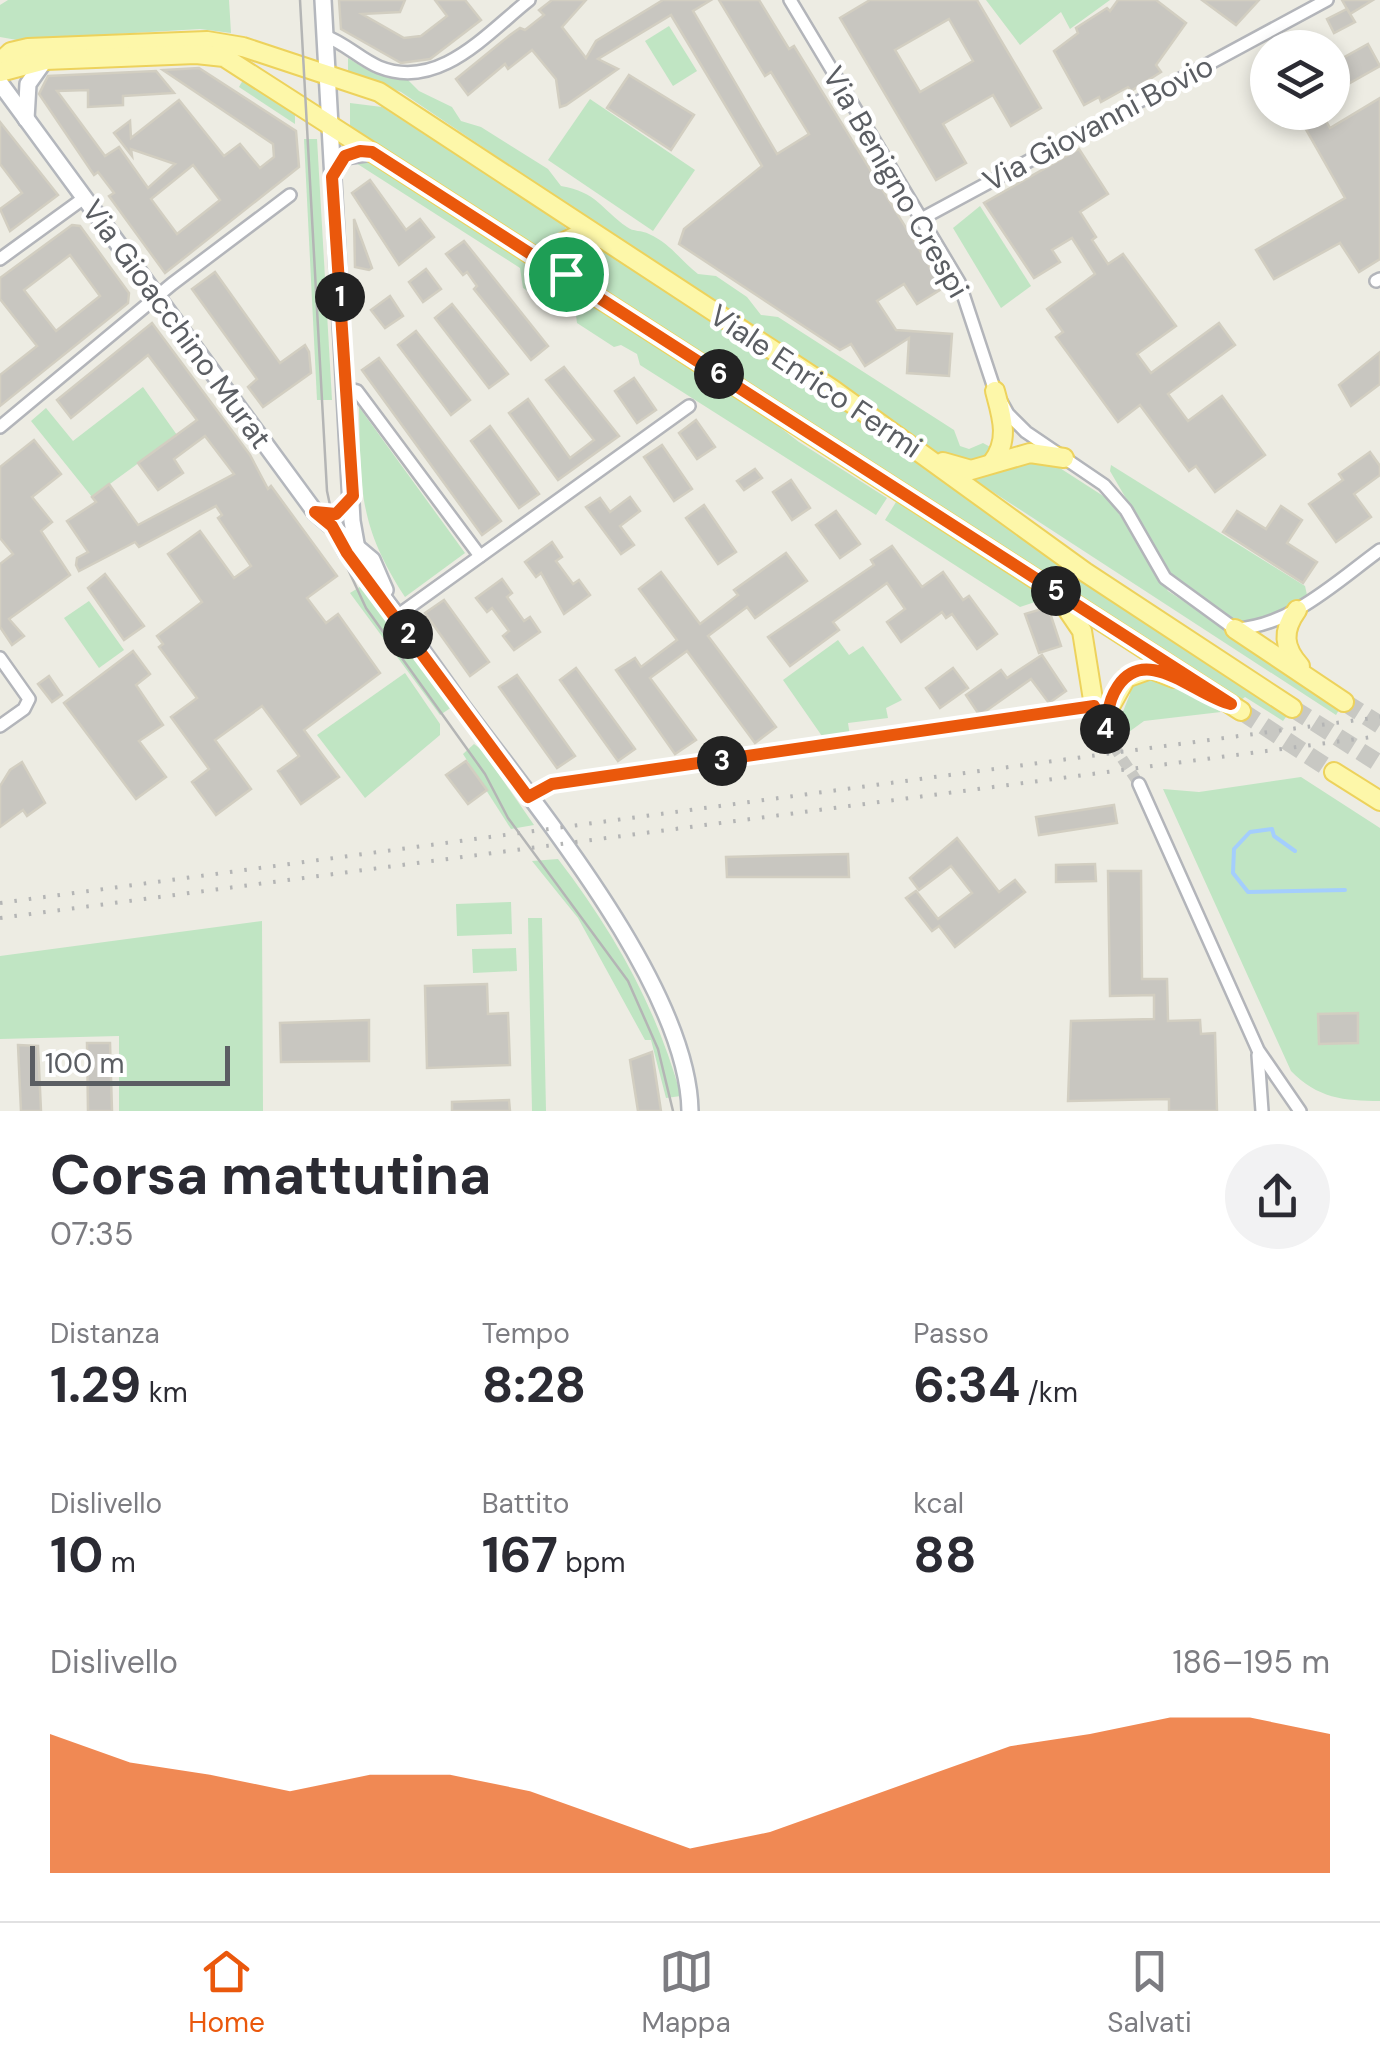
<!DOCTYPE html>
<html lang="it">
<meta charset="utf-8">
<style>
:root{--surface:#fff;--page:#f2f2f3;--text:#2b2b33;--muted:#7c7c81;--line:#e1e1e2;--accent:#ea580c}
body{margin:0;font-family:"DM Sans",sans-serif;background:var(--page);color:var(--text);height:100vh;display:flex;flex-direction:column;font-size:38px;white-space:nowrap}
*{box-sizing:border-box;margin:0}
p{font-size:32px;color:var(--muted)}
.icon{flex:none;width:55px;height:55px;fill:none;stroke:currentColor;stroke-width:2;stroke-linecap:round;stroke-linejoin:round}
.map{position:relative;height:1111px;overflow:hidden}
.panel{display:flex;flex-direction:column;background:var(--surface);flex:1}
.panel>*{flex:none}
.fabs{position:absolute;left:1250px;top:30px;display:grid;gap:20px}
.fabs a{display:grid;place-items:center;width:100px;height:100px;border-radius:50%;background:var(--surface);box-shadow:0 5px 15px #0003;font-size:50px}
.scale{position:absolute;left:30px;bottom:25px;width:200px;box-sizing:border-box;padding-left:10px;border:5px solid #5b5e63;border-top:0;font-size:28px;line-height:35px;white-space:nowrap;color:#5b5e63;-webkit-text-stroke:8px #fff;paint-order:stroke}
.pin{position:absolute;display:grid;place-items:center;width:85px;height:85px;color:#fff;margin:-42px;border:5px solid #fff;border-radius:50%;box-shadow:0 2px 10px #0007}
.km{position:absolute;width:50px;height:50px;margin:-25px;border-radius:50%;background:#222;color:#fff;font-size:28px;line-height:50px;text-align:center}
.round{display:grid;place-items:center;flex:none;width:105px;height:105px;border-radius:52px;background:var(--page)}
.summary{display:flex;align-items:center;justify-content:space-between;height:170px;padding:0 50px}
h1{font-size:55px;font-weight:700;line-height:75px}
.stats{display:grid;grid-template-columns:repeat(3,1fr);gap:15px;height:170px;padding:10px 50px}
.stats div{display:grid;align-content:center}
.stats b{font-size:50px;font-weight:700}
.stats small{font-size:28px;font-weight:400}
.stats p{font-size:28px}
.chart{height:280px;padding:20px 50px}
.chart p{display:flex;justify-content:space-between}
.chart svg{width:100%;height:180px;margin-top:10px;fill:var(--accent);opacity:.7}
.tab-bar{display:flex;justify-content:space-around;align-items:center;height:140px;border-top:2px solid var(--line);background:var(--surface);font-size:28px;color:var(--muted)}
.tab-bar a{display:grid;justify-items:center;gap:5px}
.tab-bar .on{color:var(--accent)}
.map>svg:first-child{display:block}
</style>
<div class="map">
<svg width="1380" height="1111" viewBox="0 0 1380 1111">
<rect width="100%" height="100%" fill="#edece3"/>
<g fill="#c0e5c3">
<path d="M 8,0 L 229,0 L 231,33 L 200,29 L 17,40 L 0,37 L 0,5 Z"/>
<path d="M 986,0 L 1110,0 L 1070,29 L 1061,12 L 1020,45 Z"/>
<path d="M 669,26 L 697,71 L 673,86 L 645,41 Z"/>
<path d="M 348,58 L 366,69 L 407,79 L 419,91 L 452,107 L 461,121 L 481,127 L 548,169 L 561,186 C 597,192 601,209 627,227 C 633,232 642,230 649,234 C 671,244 680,260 698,274 L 716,276 L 747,297 L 761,315 L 778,317 L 954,430 L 960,446 L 969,449 L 983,443 L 994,449 L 977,462 L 937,453 L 401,92 L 348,72 Z"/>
<path d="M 243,80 L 295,113 L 295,124 L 239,87 Z"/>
<path d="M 590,99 L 695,170 L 653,231 L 548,160 Z"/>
<path d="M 350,103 L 382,107 L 554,218 L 567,229 L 554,242 L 551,257 L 350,127 Z"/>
<path d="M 304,139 L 317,139 L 332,400 L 317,400 Z"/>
<path d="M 357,159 L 377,164 L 726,386 L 799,442 L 887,498 L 876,515 L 640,365 L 637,354 L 621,345 L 614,347 L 577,323 L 576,315 L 556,302 L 549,305 L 523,288 L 520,268 L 356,163 Z"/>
<path d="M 980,206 L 1031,286 L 1001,308 L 953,228 Z"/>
<path d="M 593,242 L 790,369 L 1289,713 L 1283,721 L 1245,697 L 1241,700 L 575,273 L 567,254 L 573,243 Z"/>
<path d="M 143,387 L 177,435 L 92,497 L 31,421 L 46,408 L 73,441 Z"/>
<path d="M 359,407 L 465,553 L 405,597 C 358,525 361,490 359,407 Z"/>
<path d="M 1049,461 L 1111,501 L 1168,591 L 1342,705 L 1336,715 L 970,477 L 1014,462 Z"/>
<path d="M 1111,465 L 1305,586 L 1307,595 L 1267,618 L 1238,622 L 1182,585 L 1166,567 L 1110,471 Z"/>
<path d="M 896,502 L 1047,598 L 1020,607 L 885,520 Z"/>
<path d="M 363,585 L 452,707 L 440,715 L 350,593 Z"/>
<path d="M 89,601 L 124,650 L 99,668 L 64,618 Z"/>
<path d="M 838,640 L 849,655 L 863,646 L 902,700 L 886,708 L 888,718 L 848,723 L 850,736 L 824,739 L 783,680 Z"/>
<path d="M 405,673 L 440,724 L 440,735 L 365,798 L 317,735 Z"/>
<path d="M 1143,677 L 1172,681 L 1221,712 L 1144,721 L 1122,737 L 1120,719 L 1130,694 L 1125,689 Z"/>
<path d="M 474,744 L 482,750 L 534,825 L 511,829 L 463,754 Z"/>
<path d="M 1301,777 L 1380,828 L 1380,1101 C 1344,1101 1317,1098 1291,1071 L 1163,789 L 1199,792 Z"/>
<path d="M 558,859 C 614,932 656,1006 681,1096 L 666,1098 L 651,1040 L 645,1040 L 578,918 L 532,861 Z"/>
<path d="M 511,902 L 512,934 L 457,936 L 456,904 Z"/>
<path d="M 528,918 L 542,918 L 546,1111 L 532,1111 Z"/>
<path d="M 262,921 L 263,1111 L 119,1111 L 119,1036 L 0,1039 L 0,956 Z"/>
<path d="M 516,948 L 517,971 L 473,973 L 472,949 Z"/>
</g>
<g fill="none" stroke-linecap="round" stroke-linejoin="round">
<path stroke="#a4cefd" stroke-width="4" d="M 1295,851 L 1274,836 L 1272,829 L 1250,832 L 1234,849 L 1233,873 L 1248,892 L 1345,890"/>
</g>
<g fill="#c8c6c0" stroke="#d2cec1" stroke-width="2.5" fill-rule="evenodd">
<path d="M 339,0 L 405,0 L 400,12 L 362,14 L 404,38 L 421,36 L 447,16 L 435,0 L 465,0 L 481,20 L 430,59 L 401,63 L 341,29 Z"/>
<path d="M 552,0 L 586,0 L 562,27 L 586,58 L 596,41 L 663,0 L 711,0 L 693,11 L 777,154 L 809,134 L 771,72 L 765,76 L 719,0 L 759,0 L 789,49 L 794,46 L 943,288 L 917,304 L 904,284 L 877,301 L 896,330 L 952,334 L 949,376 L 907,373 L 909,338 L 865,366 L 851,344 L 840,350 L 679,244 L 684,229 L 762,166 L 671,15 L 598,59 L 618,69 L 566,105 L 560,107 L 556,79 L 532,50 L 508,69 L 505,64 L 468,95 L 456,79 L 510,35 L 520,28 L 525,30 L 544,15 L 539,10 Z"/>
<path d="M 870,0 L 977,0 L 1041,108 L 1011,126 L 993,95 L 943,124 L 966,163 L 936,180 L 840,18 ZM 949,19 L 973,61 L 920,92 L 895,50 Z"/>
<path d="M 1118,0 L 1156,0 L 1186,23 L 1156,65 L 1161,72 L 1131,91 L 1128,87 L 1101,102 L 1099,97 L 1084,105 L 1054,51 L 1078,33 L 1076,28 L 1107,8 L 1110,11 Z"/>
<path d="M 1202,0 L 1259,0 L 1236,25 Z"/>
<path d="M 1342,0 L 1373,0 L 1350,14 Z"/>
<path d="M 1347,9 L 1355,22 L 1334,33 L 1327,19 Z"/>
<path d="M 1368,44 L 1380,66 L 1332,93 L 1332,64 Z"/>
<path d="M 199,68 L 296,131 L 299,167 L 165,273 L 109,196 L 114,193 L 98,172 L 94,175 L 39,94 L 48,76 L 156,71 L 174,93 L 123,96 L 123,105 L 88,107 L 88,90 L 57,91 L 105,156 L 119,147 L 148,188 L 175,164 L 131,149 L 132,156 L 114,133 L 130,121 L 131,138 L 179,100 L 224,156 L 240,144 L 260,168 L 274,157 L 273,144 L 163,70 ZM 193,165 L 220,200 L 177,234 L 151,199 Z"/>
<path d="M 629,75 L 694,115 L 671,150 L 607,108 Z"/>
<path d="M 1380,98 L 1380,259 L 1359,272 L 1340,243 L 1274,279 L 1256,250 L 1345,198 L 1296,112 L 1321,112 L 1330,128 Z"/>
<path d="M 0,122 L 58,195 L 10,231 L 0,209 L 22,193 L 0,164 Z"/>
<path d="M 1079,149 L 1108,194 L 1080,212 L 1096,237 L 1092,240 L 1108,264 L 1123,254 L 1176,326 L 1137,354 L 1151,373 L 1219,323 L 1235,345 L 1168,394 L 1188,421 L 1222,396 L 1265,455 L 1215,492 L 1196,466 L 1189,471 L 1140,405 L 1118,422 L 1056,337 L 1063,332 L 1047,309 L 1095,274 L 1072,238 L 1052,250 L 1060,262 L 1034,278 L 984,203 Z"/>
<path d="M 370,180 L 406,230 L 420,219 L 434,237 L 399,265 L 352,193 Z"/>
<path d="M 354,219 L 372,268 L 369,270 L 355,267 Z"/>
<path d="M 72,225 L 80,226 L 129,293 L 128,303 L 0,406 L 0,375 L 37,346 L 0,299 L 0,278 ZM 70,255 L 100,296 L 56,331 L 24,290 Z"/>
<path d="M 464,241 L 548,346 L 531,360 L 474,289 L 477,286 L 467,272 L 463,275 L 446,254 Z"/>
<path d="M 426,269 L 441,289 L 423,302 L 409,282 Z"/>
<path d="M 215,272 L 280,363 L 305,345 L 309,352 L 311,373 L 263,407 L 248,387 L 257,379 L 192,289 Z"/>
<path d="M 390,296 L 403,316 L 385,328 L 371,310 Z"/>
<path d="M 452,304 L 508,374 L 489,388 L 435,318 Z"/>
<path d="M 152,323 L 250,455 L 268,489 L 271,486 L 337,576 L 307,598 L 326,623 L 338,614 L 380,673 L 304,730 L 339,777 L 301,804 L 278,771 L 299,756 L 262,706 L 215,740 L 251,789 L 216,815 L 192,782 L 209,769 L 171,717 L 197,698 L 159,647 L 163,644 L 157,636 L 202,602 L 168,554 L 200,531 L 234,578 L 251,566 L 218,518 L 222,515 L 216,506 L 139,547 L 135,542 L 79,571 L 76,565 L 77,558 L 88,552 L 67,521 L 96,502 L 92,497 L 109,484 L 138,525 L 234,474 L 205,436 L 174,459 L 183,473 L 158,490 L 138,463 L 197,420 L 148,355 L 71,418 L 57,400 Z"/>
<path d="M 416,331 L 470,400 L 451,415 L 398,345 Z"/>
<path d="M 1380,352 L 1380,384 L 1351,406 L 1339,385 Z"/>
<path d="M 379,358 L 501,521 L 482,535 L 362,370 Z"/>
<path d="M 564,367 L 619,436 L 558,480 L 509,413 L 528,399 L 570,458 L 594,440 L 546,380 Z"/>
<path d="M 634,378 L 656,410 L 637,423 L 615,391 Z"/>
<path d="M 696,420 L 715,447 L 697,459 L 679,433 Z"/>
<path d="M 490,426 L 539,494 L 519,508 L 471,441 Z"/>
<path d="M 34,440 L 61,474 L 32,497 L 52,522 L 41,531 L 70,575 L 9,619 L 24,636 L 12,645 L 0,627 L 0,564 L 13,554 L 0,538 L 0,467 Z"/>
<path d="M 662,445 L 692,489 L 674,501 L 644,457 Z"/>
<path d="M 1370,452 L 1380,466 L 1380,475 L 1354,494 L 1371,517 L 1336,542 L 1309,504 L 1343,480 L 1339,474 Z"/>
<path d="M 755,469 L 762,478 L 744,490 L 737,481 Z"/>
<path d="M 791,480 L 810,508 L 792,520 L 773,492 Z"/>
<path d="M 630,497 L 640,511 L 620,526 L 634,545 L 621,554 L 586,507 L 600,498 L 610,512 Z"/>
<path d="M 704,505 L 736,552 L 718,564 L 686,518 Z"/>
<path d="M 1281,506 L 1302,520 L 1287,543 L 1317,562 L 1303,583 L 1223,532 L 1237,511 L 1266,529 Z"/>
<path d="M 836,511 L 860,544 L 840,558 L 816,525 Z"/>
<path d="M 552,542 L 562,557 L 556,561 L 573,584 L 579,580 L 590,595 L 564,614 L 541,573 L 536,577 L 525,562 Z"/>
<path d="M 892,546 L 922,587 L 943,572 L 963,600 L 969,596 L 997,634 L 977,649 L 952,614 L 946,618 L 942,612 L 901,642 L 887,622 L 905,609 L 887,583 L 833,622 L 839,630 L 790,666 L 768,637 L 874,565 L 871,560 Z"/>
<path d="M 786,553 L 807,581 L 755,618 L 747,607 L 708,636 L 776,727 L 755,743 L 687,651 L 650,678 L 696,740 L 675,754 L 616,670 L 635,658 L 641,667 L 677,640 L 639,589 L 661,572 L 700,624 L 738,595 L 734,590 Z"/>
<path d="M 105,574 L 144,626 L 124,640 L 88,588 Z"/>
<path d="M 502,579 L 512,593 L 507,597 L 524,621 L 530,617 L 540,632 L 514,650 L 503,636 L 509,631 L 492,608 L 487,612 L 476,598 Z"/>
<path d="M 444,600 L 489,662 L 470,676 L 425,613 Z"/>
<path d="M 1048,607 L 1061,646 L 1039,653 L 1025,614 Z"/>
<path d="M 133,651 L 150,674 L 136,685 L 163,725 L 139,741 L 166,777 L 136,799 L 64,703 Z"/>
<path d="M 1042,655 L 1066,691 L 1049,703 L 1031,679 L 983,713 L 978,713 L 966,695 L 1001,670 L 1007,678 Z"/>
<path d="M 576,668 L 635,749 L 618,761 L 560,680 Z"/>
<path d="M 953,668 L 968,688 L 940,708 L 926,688 Z"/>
<path d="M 517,675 L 575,756 L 557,768 L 499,687 Z"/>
<path d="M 49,676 L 62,695 L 52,702 L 38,684 Z"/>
<path d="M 466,761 L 487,790 L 468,804 L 446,775 Z"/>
<path d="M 22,762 L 45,803 L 27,816 L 23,810 L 0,827 L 0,786 L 10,770 Z"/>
<path d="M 1114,805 L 1117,823 L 1039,835 L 1036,817 Z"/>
<path d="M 957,838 L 999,892 L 1015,880 L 1025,892 L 955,947 L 939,926 L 932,931 L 906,898 L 916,891 L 938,919 L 972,893 L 951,866 L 919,890 L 910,878 Z"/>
<path d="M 848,854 L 849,877 L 727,877 L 726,857 Z"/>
<path d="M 1095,864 L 1096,881 L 1056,882 L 1056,865 Z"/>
<path d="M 1108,871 L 1141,871 L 1142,979 L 1167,979 L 1168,1021 L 1200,1020 L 1201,1034 L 1215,1033 L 1217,1111 L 1169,1111 L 1169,1099 L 1068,1101 L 1071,1021 L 1154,1019 L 1154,995 L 1110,996 Z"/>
<path d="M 487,984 L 488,1014 L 508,1013 L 510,1065 L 427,1068 L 425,986 Z"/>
<path d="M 1358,1013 L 1358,1043 L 1319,1044 L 1318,1014 Z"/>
<path d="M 369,1020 L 369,1061 L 281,1062 L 280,1023 Z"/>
<path d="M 87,1043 L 110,1043 L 112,1111 L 88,1111 Z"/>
<path d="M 18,1045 L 38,1046 L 41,1111 L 21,1111 Z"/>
<path d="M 652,1052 L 661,1111 L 638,1111 L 630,1060 Z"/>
<path d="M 509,1100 L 510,1111 L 452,1111 L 452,1102 Z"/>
</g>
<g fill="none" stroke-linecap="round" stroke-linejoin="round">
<path stroke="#c8c8c3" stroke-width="11" stroke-dasharray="11 5.5" stroke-linecap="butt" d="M 1113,745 L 1139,784"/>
<g stroke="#c8c8c3" stroke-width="18" stroke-dasharray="18 9" stroke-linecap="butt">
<path d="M 1344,702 L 1380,725"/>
<path d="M 1292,708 L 1380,764"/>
<path d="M 1241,711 L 1334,772"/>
</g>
<defs>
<g id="street">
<path d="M 790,0 L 959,282 L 995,391 L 1008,414 L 1026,432 L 1104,485 L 1126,510 L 1165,578 L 1235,629 C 1291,626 1336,582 1380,550"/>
<path d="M 325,36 C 345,43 360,59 379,67 C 439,91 486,34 529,0"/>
<path d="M 923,218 L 1327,0"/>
<path d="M 0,259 L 84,198"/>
<path d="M 1376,281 L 1380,279"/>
<path d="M 346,388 L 357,391 L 480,556"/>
<path d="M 0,427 L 172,284 L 290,195"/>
<path d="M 397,616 L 689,406"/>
<path d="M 0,658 L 29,699 L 24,709 L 0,726"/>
<path d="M 1139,784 L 1258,1050 L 1300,1111"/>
<path d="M 528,797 L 552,784 L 1094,706 L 1096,710"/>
<path d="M 1258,1055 L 1262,1111"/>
</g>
<g id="secondary">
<path d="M 323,0 L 352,521 L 357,549"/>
<path d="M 0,83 L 315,512 L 372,560 L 385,590"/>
<path d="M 26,119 L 28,84 L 45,60"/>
<path d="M 334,173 L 345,156 L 372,152"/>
<path d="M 333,526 L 347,553 C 389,601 424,654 461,705 C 535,805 688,987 690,1111"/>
</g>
<g id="primary">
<path d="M 0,62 L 11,52 L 28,48 L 207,41 L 243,47 L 379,92 L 832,389 L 1085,572 L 1292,708"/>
<path d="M 0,72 L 45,60 L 196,54 L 224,57 L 1241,711"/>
<path d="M 566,274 L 559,250 L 562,243 L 578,235 L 598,239"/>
<path d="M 943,462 L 971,470 L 1030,453 L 1064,458"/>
<path d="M 992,463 C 1010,440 1002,417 995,391"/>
<path d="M 1063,603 L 1082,631 L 1094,706"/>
<path d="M 1297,610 C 1282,631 1283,647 1300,666"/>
<path d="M 1235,629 L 1344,702"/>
<path d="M 1110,739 L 1107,712 L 1126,678 L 1151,669 L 1174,678"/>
<path d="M 1334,772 L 1380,801"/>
</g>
</defs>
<use href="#street" stroke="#b3b5ba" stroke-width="16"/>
<use href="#secondary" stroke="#b4b7bd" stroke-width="20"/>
<use href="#primary" stroke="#edd25c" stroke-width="22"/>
<use href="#street" stroke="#fff" stroke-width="11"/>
<use href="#secondary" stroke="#fff" stroke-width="15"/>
<use href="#primary" stroke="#fdf7a9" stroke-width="18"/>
<path stroke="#b4b5b5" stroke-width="2.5" d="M 300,0 L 327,491 L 340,552 L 366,608 L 485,774 L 508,818 L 628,981 L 658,1049 L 673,1111"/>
<g stroke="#b4b5b5" stroke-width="4" stroke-dasharray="2.5 12" stroke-linecap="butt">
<path d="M 0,903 L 1380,717"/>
<path d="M 0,918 L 1380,736"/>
</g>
</g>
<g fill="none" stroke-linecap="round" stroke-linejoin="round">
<defs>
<path id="route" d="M 360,151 L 372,152 L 1231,704 C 1197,697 1147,643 1118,686 C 1106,704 1107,720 1110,740 L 1094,706 L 552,784 L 528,797 L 347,553 L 332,526 L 315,512 L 336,514 L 353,496 L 332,177 L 345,156 Z"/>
</defs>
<use href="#route" stroke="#fff" stroke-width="20"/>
<use href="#route" stroke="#ea580c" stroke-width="12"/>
</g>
<g text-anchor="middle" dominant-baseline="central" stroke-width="9" stroke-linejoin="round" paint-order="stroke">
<g font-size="30" fill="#5b5e63" stroke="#fff">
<text transform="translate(1098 123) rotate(-28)">Via Giovanni Bovio</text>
<text transform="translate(896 182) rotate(60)">Via Benigno Crespi</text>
<text transform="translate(177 324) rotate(54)">Via Gioacchino Murat</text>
<text transform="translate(816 381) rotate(34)">Viale Enrico Fermi</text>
</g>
</g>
</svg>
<div class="fabs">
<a><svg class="icon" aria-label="layers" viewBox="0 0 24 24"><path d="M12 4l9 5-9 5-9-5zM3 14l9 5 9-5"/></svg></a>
</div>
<div class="scale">100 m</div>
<div class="pin" style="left:566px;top:274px;background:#1e9e55"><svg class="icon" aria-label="arrive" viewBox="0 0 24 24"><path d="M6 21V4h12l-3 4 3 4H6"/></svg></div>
<b class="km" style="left:340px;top:297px">1</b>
<b class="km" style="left:408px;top:634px">2</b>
<b class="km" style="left:722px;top:761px">3</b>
<b class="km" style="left:1105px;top:729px">4</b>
<b class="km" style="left:1056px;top:591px">5</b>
<b class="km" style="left:719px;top:374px">6</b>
</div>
<section class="panel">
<div class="summary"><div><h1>Corsa mattutina</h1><p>07:35</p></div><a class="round"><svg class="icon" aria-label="share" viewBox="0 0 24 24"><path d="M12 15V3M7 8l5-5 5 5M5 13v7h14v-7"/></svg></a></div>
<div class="stats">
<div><p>Distanza</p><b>1.29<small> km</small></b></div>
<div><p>Tempo</p><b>8:28</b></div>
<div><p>Passo</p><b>6:34<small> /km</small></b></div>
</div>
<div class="stats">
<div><p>Dislivello</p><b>10<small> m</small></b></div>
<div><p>Battito</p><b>167<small> bpm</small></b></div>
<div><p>kcal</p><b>88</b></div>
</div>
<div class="chart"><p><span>Dislivello</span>186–195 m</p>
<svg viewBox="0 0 160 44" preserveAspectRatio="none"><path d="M0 44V10L10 17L20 20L30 24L40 20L50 20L60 24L70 31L80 38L90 34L100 27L110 20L120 13L130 10L140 6L150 6L160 10V44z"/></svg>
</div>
</section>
<nav class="tab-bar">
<a class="on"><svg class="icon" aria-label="home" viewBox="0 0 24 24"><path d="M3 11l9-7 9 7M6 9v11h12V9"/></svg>Home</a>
<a><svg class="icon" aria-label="map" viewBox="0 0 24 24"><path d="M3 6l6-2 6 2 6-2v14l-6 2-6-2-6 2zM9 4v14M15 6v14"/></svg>Mappa</a>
<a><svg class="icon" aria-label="saved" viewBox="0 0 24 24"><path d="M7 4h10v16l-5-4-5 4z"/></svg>Salvati</a>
</nav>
